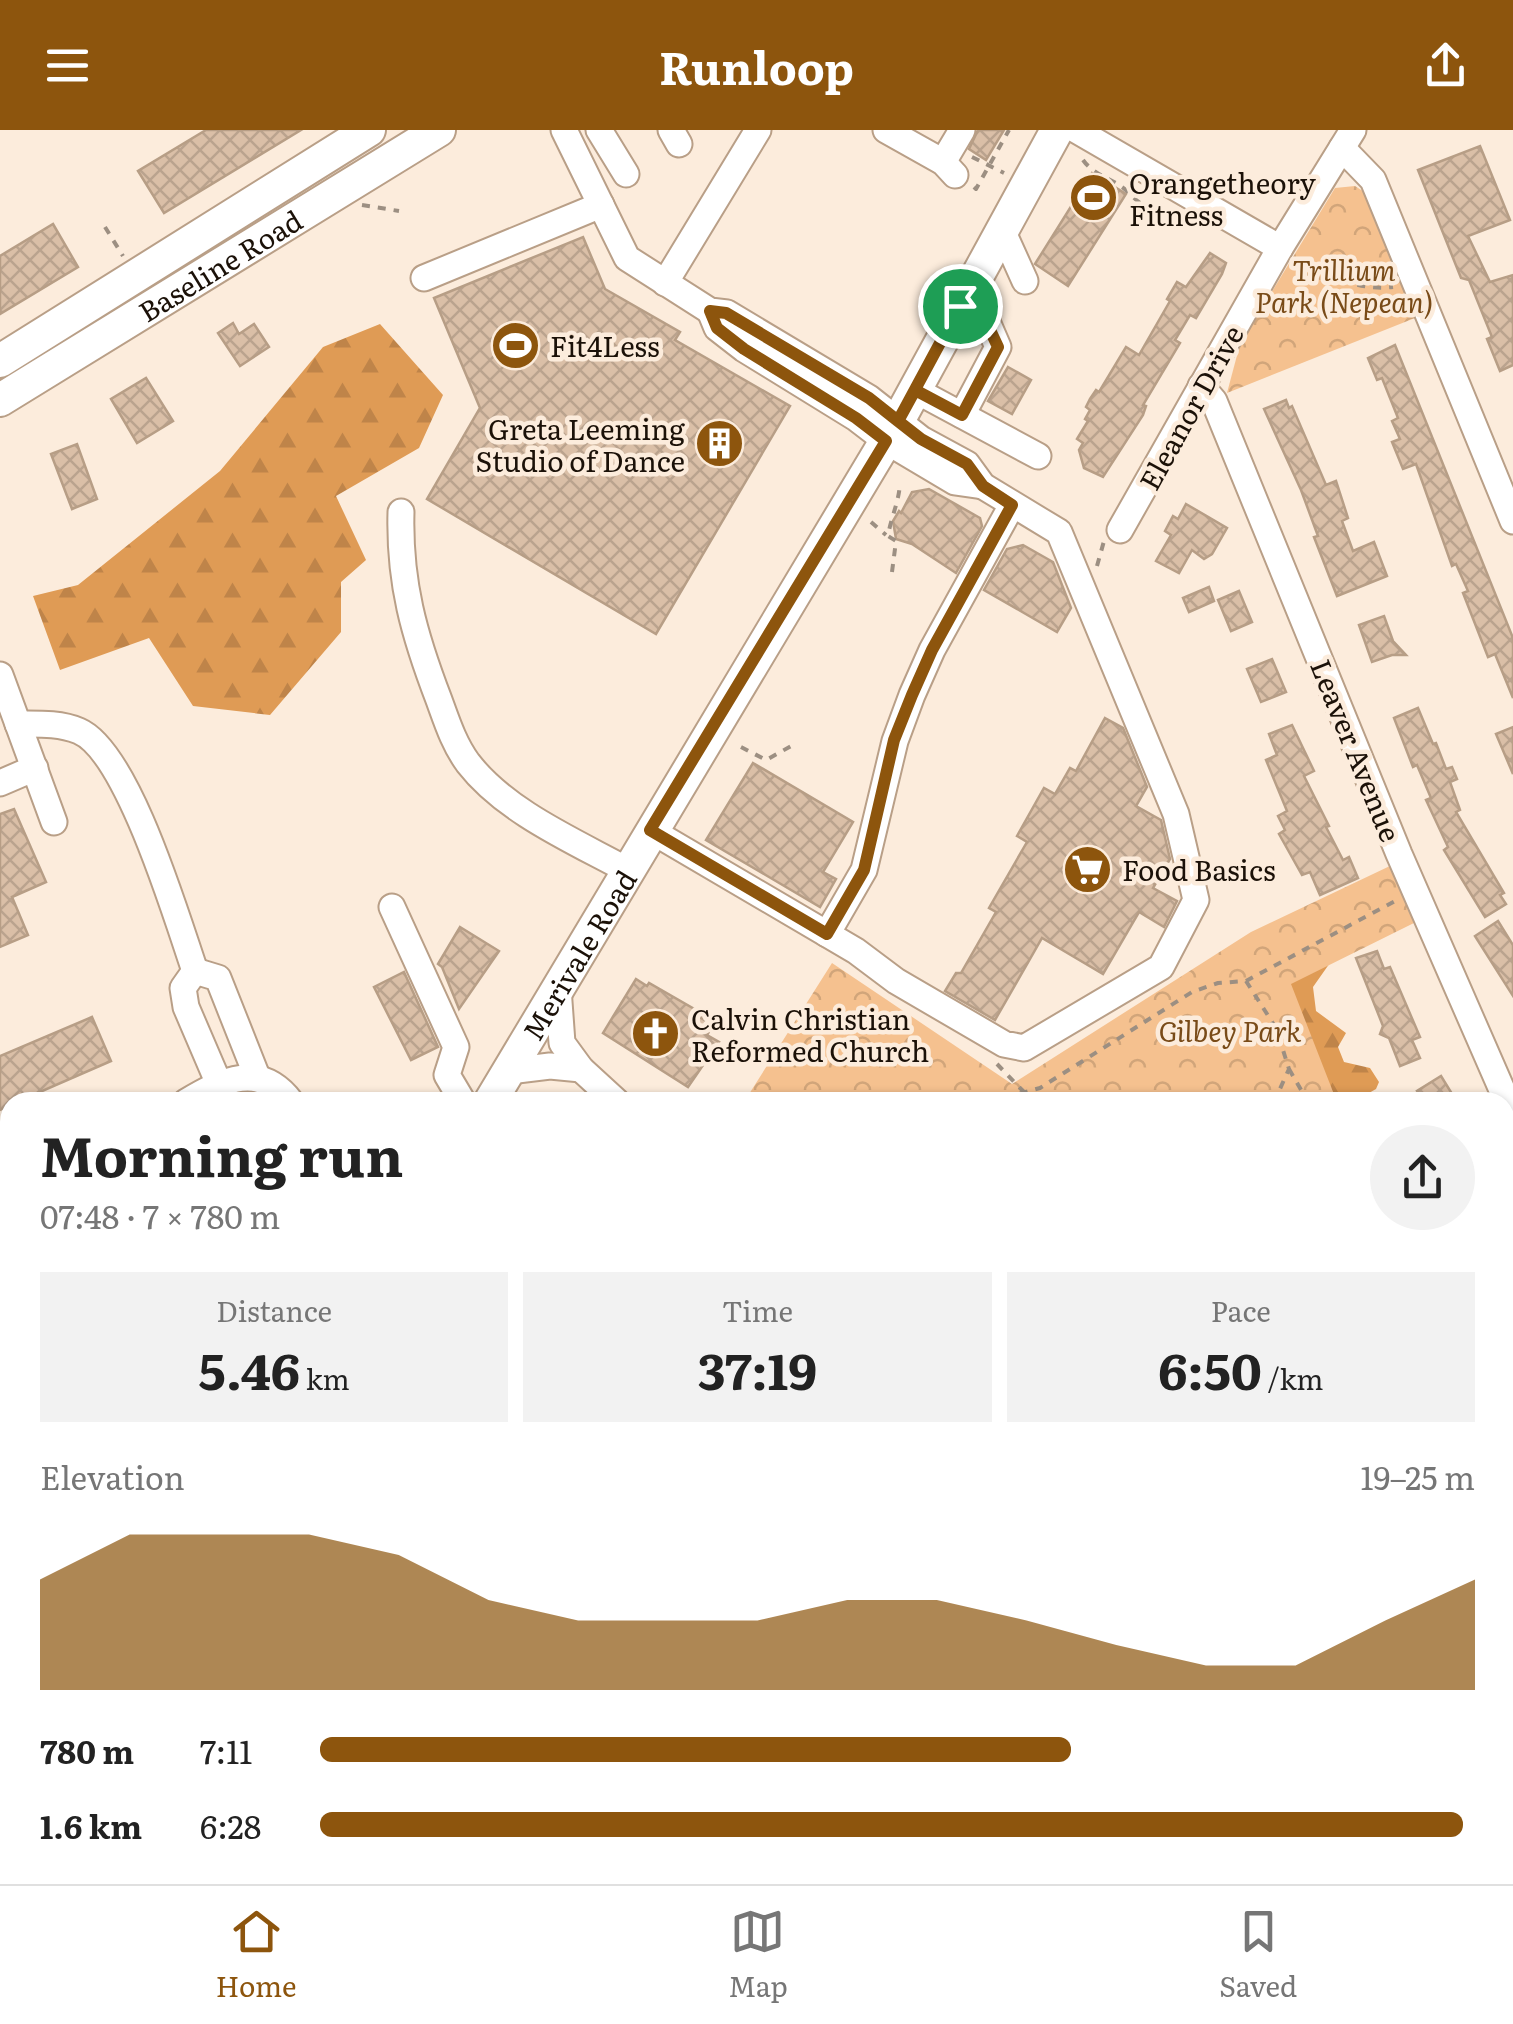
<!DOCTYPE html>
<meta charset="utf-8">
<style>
:root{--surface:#fff;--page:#f2f2f2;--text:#222;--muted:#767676;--line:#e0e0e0;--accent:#8d550d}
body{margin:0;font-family:Literata,serif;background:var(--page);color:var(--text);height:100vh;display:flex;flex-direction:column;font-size:38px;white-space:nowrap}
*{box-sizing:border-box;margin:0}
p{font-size:32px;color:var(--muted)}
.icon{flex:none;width:55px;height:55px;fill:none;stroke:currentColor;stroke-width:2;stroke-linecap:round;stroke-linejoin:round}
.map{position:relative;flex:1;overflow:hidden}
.panel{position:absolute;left:0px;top:962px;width:1515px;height:792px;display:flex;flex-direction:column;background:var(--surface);border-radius:30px 30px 0 0;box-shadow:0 2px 8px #0004}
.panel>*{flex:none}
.pin{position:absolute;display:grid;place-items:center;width:85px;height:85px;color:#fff;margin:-42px;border:5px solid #fff;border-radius:50%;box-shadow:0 2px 10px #0007}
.round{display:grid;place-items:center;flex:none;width:105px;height:105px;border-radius:52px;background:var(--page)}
.headline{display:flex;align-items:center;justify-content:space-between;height:170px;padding:0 40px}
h1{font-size:55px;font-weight:700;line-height:75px}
.figures{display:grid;grid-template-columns:repeat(3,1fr);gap:15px;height:170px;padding:10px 40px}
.figures div{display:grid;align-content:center;border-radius:0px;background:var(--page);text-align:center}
.figures b{font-size:50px;font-weight:700}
.figures small{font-size:28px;font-weight:400}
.figures p{font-size:28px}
.chart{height:280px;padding:20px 40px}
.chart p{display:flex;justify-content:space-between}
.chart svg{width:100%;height:180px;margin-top:10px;fill:var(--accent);opacity:.7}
ul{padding:0 40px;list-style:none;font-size:32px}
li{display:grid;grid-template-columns:160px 120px 1fr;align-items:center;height:75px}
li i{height:25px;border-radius:12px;background:var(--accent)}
header{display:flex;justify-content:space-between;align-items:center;height:130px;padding:0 40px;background:var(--accent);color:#fff;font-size:45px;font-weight:700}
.tab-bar{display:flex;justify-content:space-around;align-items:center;height:140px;border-top:2px solid var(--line);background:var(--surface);font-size:28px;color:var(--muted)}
.tab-bar a{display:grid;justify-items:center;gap:5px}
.tab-bar .current{color:var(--accent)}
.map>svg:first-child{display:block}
</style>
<header><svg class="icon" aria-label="menu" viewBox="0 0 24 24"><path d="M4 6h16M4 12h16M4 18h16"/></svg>Runloop<svg class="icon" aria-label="share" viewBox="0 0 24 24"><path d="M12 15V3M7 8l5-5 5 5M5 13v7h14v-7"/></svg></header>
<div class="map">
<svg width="1513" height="1754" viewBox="0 0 1513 1754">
<defs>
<pattern id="forest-firs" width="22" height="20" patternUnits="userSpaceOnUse" patternTransform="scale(2.5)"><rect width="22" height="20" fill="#df9b55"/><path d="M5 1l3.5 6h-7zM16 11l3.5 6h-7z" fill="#bf8449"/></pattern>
<pattern id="park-crowns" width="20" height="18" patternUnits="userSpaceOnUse" patternTransform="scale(2.5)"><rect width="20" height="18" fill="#f5c18f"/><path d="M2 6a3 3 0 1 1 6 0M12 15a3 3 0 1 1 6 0" fill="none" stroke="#d1a57a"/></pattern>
<pattern id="building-cross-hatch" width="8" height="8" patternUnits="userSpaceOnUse" patternTransform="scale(2.5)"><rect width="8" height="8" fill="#dabfa7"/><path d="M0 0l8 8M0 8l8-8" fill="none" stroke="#baa38e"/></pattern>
</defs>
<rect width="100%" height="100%" fill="#fcecdc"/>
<g fill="url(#forest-firs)">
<path d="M 380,194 L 443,265 L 419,318 L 336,366 L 366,430 L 341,452 L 341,502 L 270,585 L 193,576 L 149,508 L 60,540 L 33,466 L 78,455 L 220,341 L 323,217 Z"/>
<path d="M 1332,830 L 1313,857 L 1316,881 L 1346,903 L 1338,917 L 1344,932 L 1370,938 L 1379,952 L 1376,959 L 1353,972 L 1193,972 L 1203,875 Z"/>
</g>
<g fill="url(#park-crowns)">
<path d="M 1355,56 L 1372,67 L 1420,186 L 1227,263 L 1240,214 L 1335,58 Z"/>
<path d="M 1392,735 L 1418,791 L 1291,854 L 1337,972 L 744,972 L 832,833 L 1012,954 L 1251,802 Z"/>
</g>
<g fill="url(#building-cross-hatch)" stroke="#b79e86" stroke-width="2.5">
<path d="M 206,0 L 301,0 L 164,83 L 138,41 Z"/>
<path d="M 978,0 L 1004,0 L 986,30 L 969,19 Z"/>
<path d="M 1480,16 L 1510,90 L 1468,106 L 1490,152 L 1513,145 L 1513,235 L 1500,241 L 1487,209 L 1492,207 L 1469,150 L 1461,148 L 1418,40 Z"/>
<path d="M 1092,43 L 1126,64 L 1068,156 L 1035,134 Z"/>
<path d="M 53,94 L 78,137 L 0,184 L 0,126 Z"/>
<path d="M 583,107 L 605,159 L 680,202 L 675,210 L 790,276 L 656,504 L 427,369 L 480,278 L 434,168 Z"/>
<path d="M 1210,123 L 1226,133 L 1222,144 L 1196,188 L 1190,185 L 1175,210 L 1180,213 L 1143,275 L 1146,276 L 1143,285 L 1103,347 L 1084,338 L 1079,320 L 1083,313 L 1077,309 L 1088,291 L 1085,289 L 1090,280 L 1086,277 L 1090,269 L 1096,260 L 1099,262 L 1126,217 L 1139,225 L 1170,171 L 1167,169 L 1177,152 L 1186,157 Z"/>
<path d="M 233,193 L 239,204 L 254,194 L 269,217 L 240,236 L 218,203 Z"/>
<path d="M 1395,215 L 1513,508 L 1513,568 L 1495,524 L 1488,527 L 1463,463 L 1468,461 L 1456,434 L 1452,436 L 1416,334 L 1403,339 L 1392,312 L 1400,309 L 1392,291 L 1398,288 L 1382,248 L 1377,250 L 1368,228 Z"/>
<path d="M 1008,237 L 1031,250 L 1012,284 L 988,271 Z"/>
<path d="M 146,248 L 173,291 L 137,313 L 111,269 Z"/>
<path d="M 1286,270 L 1289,278 L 1292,276 L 1326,355 L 1336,351 L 1348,388 L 1342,391 L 1353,421 L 1374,412 L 1387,446 L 1337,466 L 1314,407 L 1318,406 L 1301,360 L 1264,279 Z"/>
<path d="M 77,314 L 97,369 L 72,379 L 51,324 Z"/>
<path d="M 929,359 L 980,388 L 982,396 L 956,443 L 912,414 L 896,409 L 893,391 L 899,381 L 901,383 L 912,362 Z"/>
<path d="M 1186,374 L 1227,398 L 1212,424 L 1204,429 L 1192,420 L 1179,443 L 1156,431 L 1171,405 L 1165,401 L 1173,386 L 1178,389 Z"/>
<path d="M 1023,415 L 1053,432 L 1071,478 L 1057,502 L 984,460 L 1007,419 Z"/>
<path d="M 1209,457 L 1214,471 L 1189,482 L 1183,468 Z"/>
<path d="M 1239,461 L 1252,492 L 1231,501 L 1218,470 Z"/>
<path d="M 1384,486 L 1393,511 L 1406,525 L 1392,525 L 1372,532 L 1359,495 Z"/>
<path d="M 1272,529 L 1286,562 L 1261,572 L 1247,539 Z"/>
<path d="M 1418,578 L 1433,614 L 1436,613 L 1446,639 L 1452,637 L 1457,649 L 1450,652 L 1460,680 L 1456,682 L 1504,763 L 1500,765 L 1506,774 L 1485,787 L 1444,720 L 1448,717 L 1426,670 L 1431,668 L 1417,635 L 1413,637 L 1394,588 Z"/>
<path d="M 1105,588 L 1123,598 L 1147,657 L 1136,676 L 1161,690 L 1170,729 L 1153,758 L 1177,771 L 1164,797 L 1139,782 L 1103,844 L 1042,808 L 995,890 L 945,861 L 956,843 L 961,843 L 996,782 L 989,778 L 1027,712 L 1017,706 L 1044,658 L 1055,664 L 1070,638 L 1076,641 Z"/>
<path d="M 1292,595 L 1314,641 L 1304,646 L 1329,696 L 1326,697 L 1343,730 L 1349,727 L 1358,748 L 1320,765 L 1310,742 L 1302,745 L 1279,704 L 1285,700 L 1278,686 L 1287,681 L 1266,630 L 1277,625 L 1269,604 Z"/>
<path d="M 1513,597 L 1513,644 L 1496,604 Z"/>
<path d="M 753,633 L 853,692 L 823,742 L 836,749 L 820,777 L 706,710 Z"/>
<path d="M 14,679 L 46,752 L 12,767 L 28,805 L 0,817 L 0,684 Z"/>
<path d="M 1498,791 L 1513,815 L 1513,866 L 1475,806 Z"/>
<path d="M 460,797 L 499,821 L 459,879 L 442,837 L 438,834 Z"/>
<path d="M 1377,821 L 1384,839 L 1390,837 L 1420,907 L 1412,910 L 1420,928 L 1400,936 L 1389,908 L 1380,904 L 1383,896 L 1356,828 Z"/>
<path d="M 404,842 L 438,917 L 411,930 L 374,857 Z"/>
<path d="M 636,849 L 647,856 L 649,853 L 703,884 L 701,888 L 713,895 L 707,905 L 719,912 L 688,957 L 603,903 Z"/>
<path d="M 92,887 L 111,931 L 17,972 L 10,972 L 10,976 L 0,980 L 0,926 Z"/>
<path d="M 1441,946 L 1457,972 L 1424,972 L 1417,961 Z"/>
</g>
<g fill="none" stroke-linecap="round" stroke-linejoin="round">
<defs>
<g id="minor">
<path d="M 564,0 L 627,128 L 710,181 L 727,183 L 869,268 L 921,309 L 967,334 L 983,356 L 1059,402 L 1176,684 L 1196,770 L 1161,837 L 1024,918 L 1004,914 L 896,851 L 856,821 L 650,700"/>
<path d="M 599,0 L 626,44"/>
<path d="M 671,0 L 679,14"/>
<path d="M 886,0 L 943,32 L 955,45"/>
<path d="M 1076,0 L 1280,118"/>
<path d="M 1342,18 L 1373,50 L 1513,391"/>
<path d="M 943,32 L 962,0"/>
<path d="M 1002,100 L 1025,151"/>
<path d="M 424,148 L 601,75"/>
<path d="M 665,153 L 758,0"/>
<path d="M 960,176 L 985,187 L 998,217 L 962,285"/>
<path d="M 710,181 L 717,198 L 744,219 L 856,288 L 886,311 L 955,352 L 983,356"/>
<path d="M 1201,256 L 1214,271 L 1399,724 L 1513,985"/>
<path d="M 915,260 L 1038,326"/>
<path d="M 401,382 C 399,452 414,505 439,570 C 447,592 454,614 468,633 C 506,682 574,711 627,740"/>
<path d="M 1120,400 L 1280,118 L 1353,0"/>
<path d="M 0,545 L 54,692"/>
<path d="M 18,594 C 39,594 60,593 79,601 C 128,622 177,789 195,841 L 183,858 L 186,877 L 219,954"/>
<path d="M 0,653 L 35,638"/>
<path d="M 392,777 L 456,917 L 447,945 L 463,972"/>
<path d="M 827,804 L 864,740 L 895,611 L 912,565 L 932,520 L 1012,375"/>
<path d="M 195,841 L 218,848 L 258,949"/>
<path d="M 558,858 L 562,913 L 581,939 L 617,972"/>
<path d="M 509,941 L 550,936 L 581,939"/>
<path d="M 186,972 C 223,950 260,931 291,972"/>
<path d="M 1505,1021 L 1513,1016"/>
<path d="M 0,1083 L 10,1077"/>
<path d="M 1505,1312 L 1513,1305"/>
<path d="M 0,1435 L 6,1445 L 0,1449"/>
<path d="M 1505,1484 L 1513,1515"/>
<path d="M 0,1492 L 10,1487"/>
<path d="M 0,1520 L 10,1515"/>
<path d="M 530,1745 L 533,1754"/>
<path d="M 804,1745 L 808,1754"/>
<path d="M 1346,1745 L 1349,1754"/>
<path d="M 1063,1754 L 1078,1745"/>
</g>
<g id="major">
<path d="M 0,231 L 369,0"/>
<path id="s1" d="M 0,270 L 439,0"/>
<path id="s2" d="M 490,972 L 898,291 L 1057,0"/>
<path d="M 0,1190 L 10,1204"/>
<path d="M 0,1258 L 10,1282"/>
<path d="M 201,1745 L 205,1754"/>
<path d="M 243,1745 L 247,1754"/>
</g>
</defs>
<use href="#minor" stroke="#b99f87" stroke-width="29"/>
<use href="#major" stroke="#b99f87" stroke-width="36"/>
<g stroke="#9c8f82" stroke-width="4" stroke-dasharray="8 8" stroke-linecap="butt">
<path d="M 972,27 L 1004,43"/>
<path d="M 1083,30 C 1095,47 1116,49 1129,63 C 1136,70 1139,73 1148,78"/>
<path d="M 974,57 L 976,59 L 1009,0"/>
<path d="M 362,75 L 399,81"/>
<path d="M 105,97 L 123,126"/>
<path d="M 1299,129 C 1331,146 1357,161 1393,157"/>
<path d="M 871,392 L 886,405"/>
<path d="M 1097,436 L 1104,411"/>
<path d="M 892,442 L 896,411 L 888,406 C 891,387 899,372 900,353"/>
<path d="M 741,617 L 766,630 L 793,615"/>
<path d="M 1246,851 L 1276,898 L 1289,939 L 1274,972"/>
<path d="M 997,934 L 1024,962"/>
<path d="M 1289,939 L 1308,972"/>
<path d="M 989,972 L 1040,958 L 1192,862 L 1218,853 L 1246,851 L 1395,771"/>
<path d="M 323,1754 L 344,1745"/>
</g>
<use href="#minor" stroke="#fff" stroke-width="25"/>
<use href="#major" stroke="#fff" stroke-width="32"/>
</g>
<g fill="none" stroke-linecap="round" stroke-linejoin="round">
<defs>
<path id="route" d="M 960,176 L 898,291 L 869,268 L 726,183 L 710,181 L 717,198 L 744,219 L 856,288 L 886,311 L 650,700 L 827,804 L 864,740 L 894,610 L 912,565 L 932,520 L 1012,375 L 983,356 L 967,334 L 921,309 L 898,291 L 915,260 L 962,285 L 998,217 L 984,187 L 960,176"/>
</defs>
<use href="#route" stroke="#fff" stroke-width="20"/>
<use href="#route" stroke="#8d550d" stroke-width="12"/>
</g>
<defs>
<symbol id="stadium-disc" viewBox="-11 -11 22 22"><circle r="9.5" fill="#8d550d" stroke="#fcecdc"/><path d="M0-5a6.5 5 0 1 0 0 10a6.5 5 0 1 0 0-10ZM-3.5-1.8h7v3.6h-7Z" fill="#fff"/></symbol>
<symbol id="building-disc" viewBox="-11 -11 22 22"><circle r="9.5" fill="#8d550d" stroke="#fcecdc"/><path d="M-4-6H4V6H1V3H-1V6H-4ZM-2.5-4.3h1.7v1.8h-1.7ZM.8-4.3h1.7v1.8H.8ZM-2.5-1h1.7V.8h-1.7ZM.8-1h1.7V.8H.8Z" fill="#fff"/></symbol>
<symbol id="supermarket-disc" viewBox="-11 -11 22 22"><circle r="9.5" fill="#8d550d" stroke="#fcecdc"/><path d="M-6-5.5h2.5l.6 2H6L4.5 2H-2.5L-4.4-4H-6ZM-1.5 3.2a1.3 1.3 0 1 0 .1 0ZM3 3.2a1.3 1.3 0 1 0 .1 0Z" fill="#fff"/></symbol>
<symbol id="church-disc" viewBox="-11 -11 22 22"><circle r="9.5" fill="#8d550d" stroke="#fcecdc"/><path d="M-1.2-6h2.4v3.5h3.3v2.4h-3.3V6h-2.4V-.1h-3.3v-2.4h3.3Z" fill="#fff"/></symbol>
</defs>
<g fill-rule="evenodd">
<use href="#stadium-disc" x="1066" y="40" width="55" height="55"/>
<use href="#stadium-disc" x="488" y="188" width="55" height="55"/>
<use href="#building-disc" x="692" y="286" width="55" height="55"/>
<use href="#supermarket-disc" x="1060" y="712" width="55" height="55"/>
<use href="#church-disc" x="628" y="876" width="55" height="55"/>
</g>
<g text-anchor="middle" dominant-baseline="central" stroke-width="9" stroke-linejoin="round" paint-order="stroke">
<g font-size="28" fill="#1b1108" stroke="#fcecdc" text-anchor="start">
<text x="1129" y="52">Orangetheory<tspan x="1129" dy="32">Fitness</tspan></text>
<text x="550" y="215">Fit4Less</text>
<text x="685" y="298" text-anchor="end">Greta Leeming<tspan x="685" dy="32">Studio of Dance</tspan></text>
<text x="1122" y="739">Food Basics</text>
<text x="691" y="888">Calvin Christian<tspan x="691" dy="32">Reformed Church</tspan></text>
</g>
<g font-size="28" fill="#1b1108" stroke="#fcecdc">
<text stroke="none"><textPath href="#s1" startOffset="258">Baseline Road</textPath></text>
<text transform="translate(1190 277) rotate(-61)">Eleanor Drive</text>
<text transform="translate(1357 620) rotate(68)">Leaver Avenue</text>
<text stroke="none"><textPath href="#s2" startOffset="172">Merivale Road</textPath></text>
</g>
<g font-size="28" font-style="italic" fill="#794b18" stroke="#fcecdc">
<text x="1344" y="139">Trillium<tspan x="1344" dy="32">Park (Nepean)</tspan></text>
<text x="1230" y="900">Gilbey Park</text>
</g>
</g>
</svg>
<div class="pin" style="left:960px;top:176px;background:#1e9e55"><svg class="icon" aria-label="arrive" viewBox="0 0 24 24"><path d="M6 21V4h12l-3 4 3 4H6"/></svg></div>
<section class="panel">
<div class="headline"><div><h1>Morning run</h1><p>07:48 · 7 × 780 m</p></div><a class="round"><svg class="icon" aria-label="share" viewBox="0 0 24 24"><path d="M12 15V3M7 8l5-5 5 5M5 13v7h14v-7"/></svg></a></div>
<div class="figures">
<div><p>Distance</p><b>5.46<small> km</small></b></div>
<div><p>Time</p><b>37:19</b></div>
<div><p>Pace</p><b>6:50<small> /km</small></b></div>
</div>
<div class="chart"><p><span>Elevation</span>19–25 m</p>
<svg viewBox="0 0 160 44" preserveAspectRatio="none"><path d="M0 44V17L10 6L20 6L30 6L40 11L50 22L60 27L70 27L80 27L90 22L100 22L110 27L120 33L130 38L140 38L150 27L160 17V44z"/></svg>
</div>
<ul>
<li><b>780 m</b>7:11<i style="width:65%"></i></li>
<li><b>1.6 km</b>6:28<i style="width:99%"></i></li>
</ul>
</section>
</div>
<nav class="tab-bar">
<a class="current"><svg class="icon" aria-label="home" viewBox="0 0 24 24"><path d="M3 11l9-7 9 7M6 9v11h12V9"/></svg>Home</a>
<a><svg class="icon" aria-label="map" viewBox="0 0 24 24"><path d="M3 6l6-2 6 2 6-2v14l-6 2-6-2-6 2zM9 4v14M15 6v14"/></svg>Map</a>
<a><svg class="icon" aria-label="saved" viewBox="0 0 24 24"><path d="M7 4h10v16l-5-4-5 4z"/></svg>Saved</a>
</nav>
